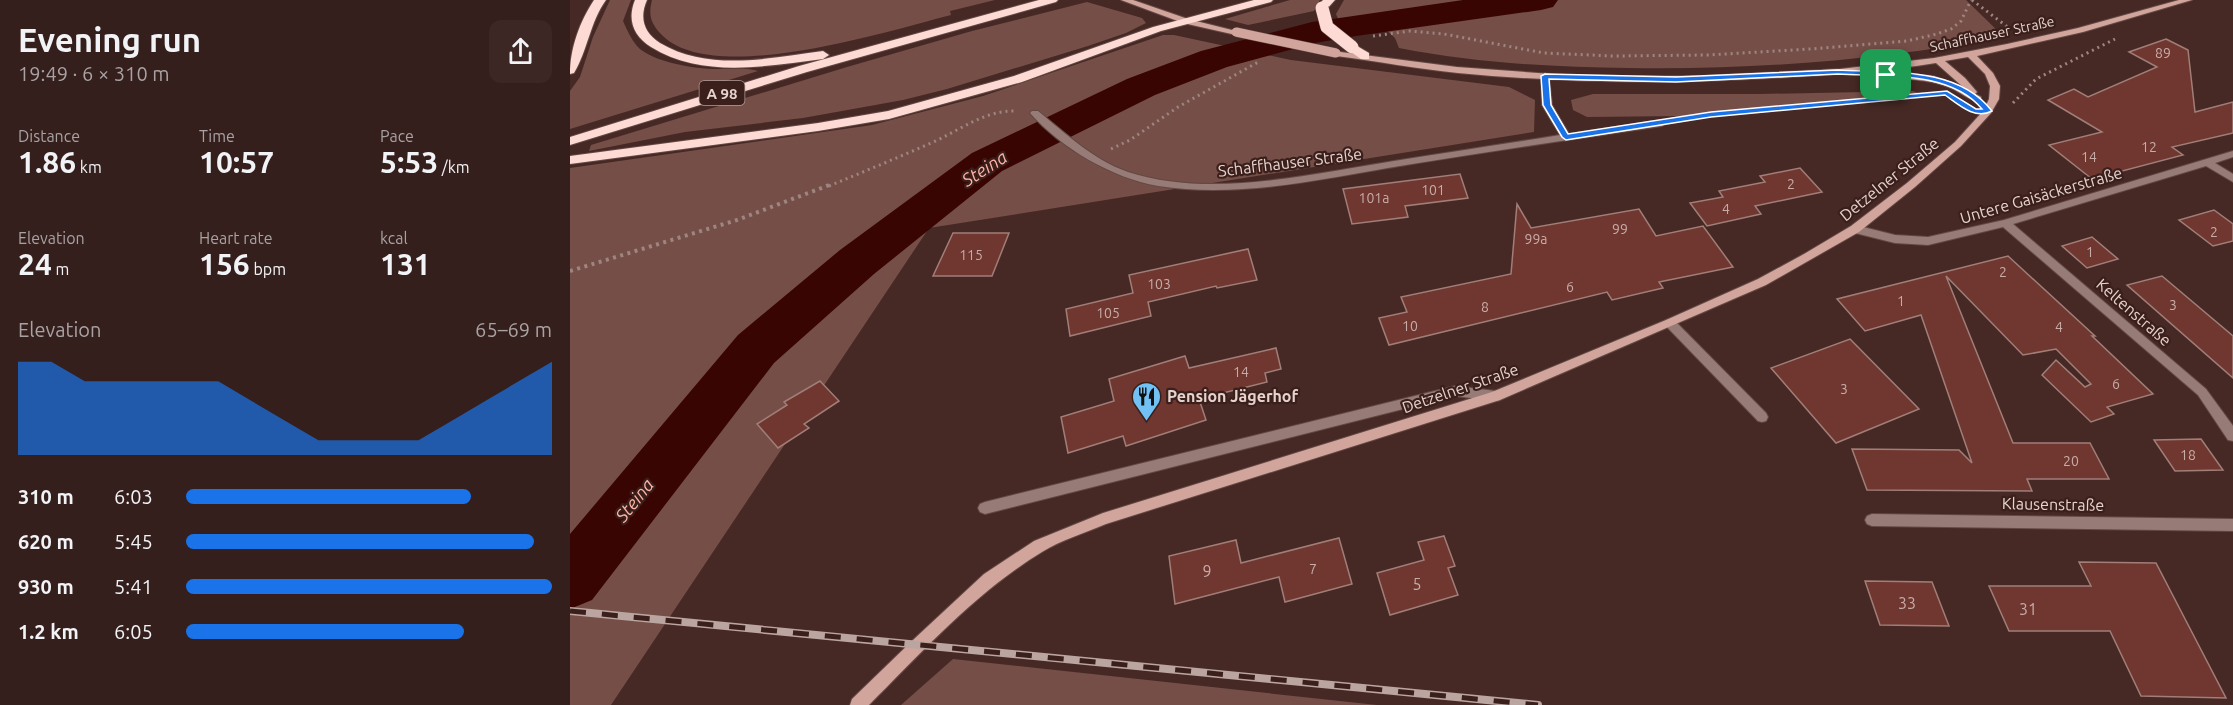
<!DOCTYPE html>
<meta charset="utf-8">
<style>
:root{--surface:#341f1c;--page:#3c2725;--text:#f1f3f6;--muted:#a9a2a3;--accent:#1a73e8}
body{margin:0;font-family:Ubuntu,sans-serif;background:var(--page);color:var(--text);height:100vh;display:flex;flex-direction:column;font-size:22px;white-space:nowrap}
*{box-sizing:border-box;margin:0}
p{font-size:20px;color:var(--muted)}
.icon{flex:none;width:33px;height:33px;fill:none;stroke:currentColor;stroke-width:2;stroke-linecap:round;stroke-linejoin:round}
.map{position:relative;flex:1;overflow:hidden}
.panel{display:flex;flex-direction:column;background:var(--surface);width:570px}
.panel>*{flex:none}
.pin{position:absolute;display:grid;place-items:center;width:51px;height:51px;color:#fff;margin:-26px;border-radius:12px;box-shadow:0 3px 9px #0006}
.round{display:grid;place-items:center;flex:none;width:63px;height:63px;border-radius:12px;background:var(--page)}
.summary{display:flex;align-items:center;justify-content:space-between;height:102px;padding:0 18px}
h1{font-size:33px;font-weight:700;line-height:45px}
.figures{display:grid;grid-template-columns:repeat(3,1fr);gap:9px;height:102px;padding:6px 18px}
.figures div{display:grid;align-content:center}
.figures b{font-size:30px;font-weight:700}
.figures small{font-size:16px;font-weight:400}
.figures p{font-size:16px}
.chart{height:168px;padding:12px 18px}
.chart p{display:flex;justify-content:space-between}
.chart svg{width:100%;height:108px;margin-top:6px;fill:var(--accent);opacity:.7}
ul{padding:0 18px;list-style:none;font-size:20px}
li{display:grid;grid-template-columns:96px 72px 1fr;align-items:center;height:45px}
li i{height:15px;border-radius:8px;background:var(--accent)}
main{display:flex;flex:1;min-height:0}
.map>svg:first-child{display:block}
</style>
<main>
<section class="panel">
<div class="summary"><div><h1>Evening run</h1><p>19:49 · 6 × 310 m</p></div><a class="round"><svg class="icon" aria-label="share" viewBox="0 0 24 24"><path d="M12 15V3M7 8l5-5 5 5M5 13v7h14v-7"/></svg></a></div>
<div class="figures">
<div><p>Distance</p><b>1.86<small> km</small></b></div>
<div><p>Time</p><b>10:57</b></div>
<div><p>Pace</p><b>5:53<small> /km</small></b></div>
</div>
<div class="figures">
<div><p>Elevation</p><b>24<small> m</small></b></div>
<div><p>Heart rate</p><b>156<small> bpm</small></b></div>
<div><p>kcal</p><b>131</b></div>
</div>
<div class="chart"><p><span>Elevation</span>65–69 m</p>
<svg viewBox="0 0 160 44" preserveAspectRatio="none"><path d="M0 44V6L10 6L20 14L30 14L40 14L50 14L60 14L70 22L80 30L90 38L100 38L110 38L120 38L130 30L140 22L150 14L160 6V44z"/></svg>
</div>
<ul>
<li><b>310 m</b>6:03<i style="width:78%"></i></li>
<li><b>620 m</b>5:45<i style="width:95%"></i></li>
<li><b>930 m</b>5:41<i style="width:100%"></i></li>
<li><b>1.2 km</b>6:05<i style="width:76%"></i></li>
</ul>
</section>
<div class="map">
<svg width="1663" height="705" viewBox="0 0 1663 705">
<rect width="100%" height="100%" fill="#462925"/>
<g fill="#764e48">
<path d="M 40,0 L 61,0 L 53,21 C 57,30 61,39 67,46 C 81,62 125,69 147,69 C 161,69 174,67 188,71 L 0,129 L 0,91 L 10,77 L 23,37 Z"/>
<path d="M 82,0 L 425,0 L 380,11 L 381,15 C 318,31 145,86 93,36 C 81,24 78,16 82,0 Z"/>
<path d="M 720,0 L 750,0 L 744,11 L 678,25 L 655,19 Z"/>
<path d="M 774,0 L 1396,0 L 1434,37 C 1310,60 1186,70 1059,68 C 982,67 905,63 829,48 L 825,38 L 814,28 L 782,34 L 770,23 L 766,14 Z"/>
<path d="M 517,2 L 572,18 L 576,23 L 556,33 L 518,46 L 377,89 L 333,100 L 233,118 L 115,132 L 19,151 L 21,145 L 277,67 L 402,31 Z"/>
<path d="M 593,35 L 604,35 L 721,60 L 939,87 L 965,100 L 964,132 L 359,228 L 41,705 L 0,705 L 0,168 L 302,125 L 413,96 Z"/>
<path d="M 1343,91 L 1351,94 L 1324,100 L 1112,116 L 1017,117 L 1003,110 L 1001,100 L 1023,94 L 1190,94 Z"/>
<path d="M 383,659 L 807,705 L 331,705 Z"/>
</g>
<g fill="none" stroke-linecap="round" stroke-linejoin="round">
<path fill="#380503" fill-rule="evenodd" d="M 893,0 L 988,0 L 983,7 L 971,10 L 786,36 L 745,43 L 657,67 L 585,95 L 432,171 L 304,274 L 204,363 L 22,600 L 0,609 L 0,534 L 168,335 L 270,250 L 402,153 L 557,79 L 631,51 L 742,22 Z"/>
</g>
<g fill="#6f3730" stroke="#a17e78" stroke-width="1.5">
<path d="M 1596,39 L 1618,50 L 1625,112 L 1663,102 L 1663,133 L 1602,147 L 1613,155 L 1522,179 L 1479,145 L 1532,132 L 1478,100 L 1504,89 L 1518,97 L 1587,67 L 1559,52 Z"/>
<path d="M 1230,168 L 1252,192 L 1185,206 L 1191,214 L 1137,226 L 1120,203 L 1153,197 L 1149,191 L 1195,182 L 1190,176 Z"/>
<path d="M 890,174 L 898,198 L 835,206 L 838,217 L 782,224 L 773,189 Z"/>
<path d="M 947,204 L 961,228 L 1069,209 L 1086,236 L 1133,226 L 1163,267 L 1089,282 L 1093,288 L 1042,300 L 1037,292 L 819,345 L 809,318 L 837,312 L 831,297 L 941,274 Z"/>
<path d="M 1644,210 L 1663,224 L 1663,241 L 1643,246 L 1609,220 Z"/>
<path d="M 383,233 L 439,233 L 422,276 L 363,276 Z"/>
<path d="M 1522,237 L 1548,259 L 1517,268 L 1492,246 Z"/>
<path d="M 678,249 L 687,280 L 647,288 L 646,286 L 578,302 L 581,316 L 500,336 L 496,309 L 563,293 L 559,275 Z"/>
<path d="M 1438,256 L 1525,336 L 1522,336 L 1583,394 L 1537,407 L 1544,414 L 1521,422 L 1472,375 L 1486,360 L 1515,387 L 1521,384 L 1486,349 L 1453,355 L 1376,276 L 1443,443 L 1520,443 L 1539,479 L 1457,479 L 1462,491 L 1297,490 L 1282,449 L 1389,450 L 1402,463 L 1351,315 L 1295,331 L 1267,299 Z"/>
<path d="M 1592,276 L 1663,336 L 1663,378 L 1557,285 Z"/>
<path d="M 1280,339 L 1349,409 L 1266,443 L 1201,368 Z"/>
<path d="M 706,348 L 711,369 L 695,373 L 697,382 L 629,399 L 636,420 L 556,446 L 553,436 L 498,453 L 491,417 L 544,401 L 539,379 L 615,356 L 619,368 Z"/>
<path d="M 250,381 L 269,401 L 234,424 L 239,428 L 208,448 L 187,424 L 217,405 L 214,402 Z"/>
<path d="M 1631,439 L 1653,470 L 1605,471 L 1584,440 Z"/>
<path d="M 874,536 L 885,566 L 878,568 L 888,595 L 820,615 L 807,573 L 854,560 L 848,542 Z"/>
<path d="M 769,538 L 782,584 L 715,602 L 709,577 L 605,604 L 599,556 L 666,540 L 671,563 Z"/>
<path d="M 1509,562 L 1586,563 L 1656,698 L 1571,696 L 1540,631 L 1439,631 L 1419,586 L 1521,586 Z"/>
<path d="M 1295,581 L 1362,582 L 1379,626 L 1310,625 Z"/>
</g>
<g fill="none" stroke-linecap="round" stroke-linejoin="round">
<defs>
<g id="service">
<path d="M 1100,319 L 1104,320 L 1196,413 L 1198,417 L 1196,421 L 1192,422 L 1188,421 L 1096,326 L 1094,323 L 1096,320 Z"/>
<path d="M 885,386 L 926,391 L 930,392 L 932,396 L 930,400 L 926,401 L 885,396 L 415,514 L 410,512 L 408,508 L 410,504 L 415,502 Z"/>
</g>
<g id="minor">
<path d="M 975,73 L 979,76 L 982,105 L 999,134 L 1092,120 L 1097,123 L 1092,126 C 1007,139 921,151 836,165 C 755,178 671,199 588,186 C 542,178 491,148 460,113 L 462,111 L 468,111 C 496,134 524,160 558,172 C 641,199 741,174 824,161 C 879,152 935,144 990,135 L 972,105 L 971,76 Z"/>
<path d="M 1663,151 L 1663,157 L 1645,163 L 1663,174 L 1663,182 L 1636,166 L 1443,224 L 1636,389 L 1663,426 L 1663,441 L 1658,440 L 1628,395 L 1433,227 L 1358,245 L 1325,243 L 1281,232 L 1280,229 L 1285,225 L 1325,235 L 1358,237 L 1434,220 Z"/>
<path d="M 1302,514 L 1663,519 L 1663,531 L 1302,526 L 1297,524 L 1295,520 L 1297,516 Z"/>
</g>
<g id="secondary">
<path d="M 551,0 L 563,0 L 618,19 L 670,32 L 666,35 L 613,23 Z"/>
<path d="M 1609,0 L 1622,0 L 1513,32 L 1407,56 L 1423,73 L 1430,86 L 1429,99 L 1421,113 L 1391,146 L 1345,187 L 1289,232 L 1196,285 L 930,400 L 536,524 C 515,533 491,540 472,552 C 406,592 353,651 299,705 L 280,705 L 282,699 L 343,640 L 414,574 L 464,541 L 533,513 L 922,392 L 1096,320 L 1188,279 L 1234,254 L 1281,226 L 1337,183 L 1385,142 L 1414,110 L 1419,99 L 1420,86 L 1415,74 L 1398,57 L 1375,61 L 1395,78 L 1407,92 L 1405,94 L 1411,97 L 1411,101 C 1400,102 1391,92 1381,88 C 1358,78 1330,79 1305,78 L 1301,75 L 1305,72 L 1363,76 L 1393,87 L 1366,63 C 1312,72 1258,75 1203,78 C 1098,84 993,83 888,73 C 847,69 807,61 766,56 L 762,53 L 763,51 L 887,67 L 1010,76 L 1132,76 L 1270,69 L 1364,58 L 1437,44 L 1508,28 Z"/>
</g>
<g id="trunk">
<path d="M 24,0 L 36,0 C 20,22 18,50 4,73 L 0,74 C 0,48 10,21 24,0 Z"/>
<path d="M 65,0 L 77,0 C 69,18 74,33 90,43 C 139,72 200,58 253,51 L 259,55 L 253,59 C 196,66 133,79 81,47 C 63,36 57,19 65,0 Z"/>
<path d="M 469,0 L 488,0 L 486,2 L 237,72 L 0,145 L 0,137 L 229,66 Z"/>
<path d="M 684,0 L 703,0 L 701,2 L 591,31 L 452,82 L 319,119 L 248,131 L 0,164 L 0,156 L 248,123 L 318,111 L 444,76 L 583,27 Z"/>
<path d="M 753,0 L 765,0 L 756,10 L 748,10 L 746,8 Z"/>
<path d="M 782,43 L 799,53 L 799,59 L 791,59 L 778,50 L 778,44 Z"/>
</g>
</defs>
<use href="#service" stroke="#634844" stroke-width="2"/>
<use href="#minor" stroke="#634844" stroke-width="2"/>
<use href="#secondary" stroke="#634844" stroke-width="2"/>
<use href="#trunk" stroke="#634844" stroke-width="2"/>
<g stroke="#9d8581" stroke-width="3" stroke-dasharray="2 4" stroke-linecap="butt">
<path d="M 1402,0 L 1439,28"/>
<path d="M 803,36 L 840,31 L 874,34 L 974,53 L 1043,56 L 1138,55 L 1240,49 L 1337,41 L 1367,34 L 1381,29 L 1391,21 L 1401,0"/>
<path d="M 1443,103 L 1466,79 L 1545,39"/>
<path d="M 1111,120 L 1141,115 L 1345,96"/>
<path d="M 541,149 L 560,140 L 608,107 L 690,61"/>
<path d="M 259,186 C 293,172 327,158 361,143 C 391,130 414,110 447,111"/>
</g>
<path stroke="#9d8581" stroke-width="4" stroke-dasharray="3 4.5" stroke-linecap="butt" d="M 0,271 L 167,220 L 262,184"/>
<use href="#service" fill="#977b76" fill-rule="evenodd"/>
<use href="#minor" fill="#977b76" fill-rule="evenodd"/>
<use href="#secondary" fill="#d1a49c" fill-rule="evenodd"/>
<use href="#trunk" fill="#fedad4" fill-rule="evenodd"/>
<defs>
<path id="rail" d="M 0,611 L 968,705"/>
</defs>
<use href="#rail" stroke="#bba5a1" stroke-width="8"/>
<use href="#rail" stroke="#3b1f1b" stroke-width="5" stroke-dasharray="16" stroke-linecap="butt"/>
<defs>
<path id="secondary-bridge" d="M 666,32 L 766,53"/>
<path id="trunk-bridge" d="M 752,8 L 757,27 L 782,47"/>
</defs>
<use href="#secondary-bridge" stroke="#634844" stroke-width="10" stroke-linecap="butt"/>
<use href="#trunk-bridge" stroke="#634844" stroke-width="14" stroke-linecap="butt"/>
<use href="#secondary-bridge" stroke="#d1a49c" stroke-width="9"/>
<use href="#trunk-bridge" stroke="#fedad4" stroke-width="13"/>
</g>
<path fill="#1a73e8" stroke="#fff" stroke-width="1.5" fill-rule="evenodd" d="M 1268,70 C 1320,73 1387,66 1422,111 C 1405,120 1389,105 1375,95 L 1141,117 L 996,140 L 992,137 L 973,105 L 971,76 L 975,74 L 1106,77 ZM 1268,74 C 1314,77 1380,70 1412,109 L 1406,109 L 1377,91 L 1141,112 L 998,134 L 981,105 L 979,79 L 1106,82 Z"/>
<defs>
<symbol id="restaurant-pin" viewBox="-11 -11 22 30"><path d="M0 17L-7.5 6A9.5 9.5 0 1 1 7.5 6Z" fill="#72c1f5" stroke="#3b1f1b"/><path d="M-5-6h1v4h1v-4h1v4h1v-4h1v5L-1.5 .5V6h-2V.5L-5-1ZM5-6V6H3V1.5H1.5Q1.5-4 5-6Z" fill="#111"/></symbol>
</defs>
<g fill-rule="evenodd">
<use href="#restaurant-pin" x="560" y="380" width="33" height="45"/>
</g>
<g text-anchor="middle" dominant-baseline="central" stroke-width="4.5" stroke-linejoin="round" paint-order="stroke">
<g font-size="14" fill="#e6d3cf" stroke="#3b1f1b">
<text transform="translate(1422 34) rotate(-12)">Schaffhauser Straße</text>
</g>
<g font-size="14" fill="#c8aca7">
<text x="1593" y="53">89</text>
<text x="1579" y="147">12</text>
<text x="1519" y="157">14</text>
<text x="1221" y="184">2</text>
<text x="863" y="190">101</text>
<text x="804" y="198">101a</text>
<text x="1156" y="209">4</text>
<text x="1050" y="229">99</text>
<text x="1644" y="232">2</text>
<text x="966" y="239">99a</text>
<text x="1520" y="252">1</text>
<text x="401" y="255">115</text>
<text x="1433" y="272">2</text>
<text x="589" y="284">103</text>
<text x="1000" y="287">6</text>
<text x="1331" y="301">1</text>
<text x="1603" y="305">3</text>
<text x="915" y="307">8</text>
<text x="538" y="313">105</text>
<text x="840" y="326">10</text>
<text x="1489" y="327">4</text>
<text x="671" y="372">14</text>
<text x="1546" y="384">6</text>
<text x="1274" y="389">3</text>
<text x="1618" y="455">18</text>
<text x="1501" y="461">20</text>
<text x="743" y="569">7</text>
</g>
<rect fill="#3b1f1b" stroke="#b39d99" stroke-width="1.5" x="129.5" y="81" width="45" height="24" rx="4.5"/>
<g font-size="15" font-weight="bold" fill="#e6d3cf">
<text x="152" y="93">A 98</text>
</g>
<g font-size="16" fill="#e6d3cf" stroke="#3b1f1b">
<text transform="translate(720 162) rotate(-7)">Schaffhauser Straße</text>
<text transform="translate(1319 179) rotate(-39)">Detzelner Straße</text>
<text transform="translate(1471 195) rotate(-16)">Untere Gaisäckerstraße</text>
<text transform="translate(1564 312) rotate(41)">Keltenstraße</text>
<text transform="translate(890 388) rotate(-19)">Detzelner Straße</text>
<text transform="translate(1483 504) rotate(1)">Klausenstraße</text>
</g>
<g font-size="16" font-weight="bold" fill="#e6d3cf" stroke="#3b1f1b" text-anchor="start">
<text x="597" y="396">Pension Jägerhof</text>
</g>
<g font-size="16" fill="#c8aca7">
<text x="637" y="571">9</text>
<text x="847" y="584">5</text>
<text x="1337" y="603">33</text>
<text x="1458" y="609">31</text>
</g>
<g font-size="18" font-style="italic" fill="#feb4a8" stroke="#3b1f1b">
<text transform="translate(414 168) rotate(-33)">Steina</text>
<text transform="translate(64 500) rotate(-51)">Steina</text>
</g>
</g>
</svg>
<div class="pin" style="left:1316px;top:75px;background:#1e9e55"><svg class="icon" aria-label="arrive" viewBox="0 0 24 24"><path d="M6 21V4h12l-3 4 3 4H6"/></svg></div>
</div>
</main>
